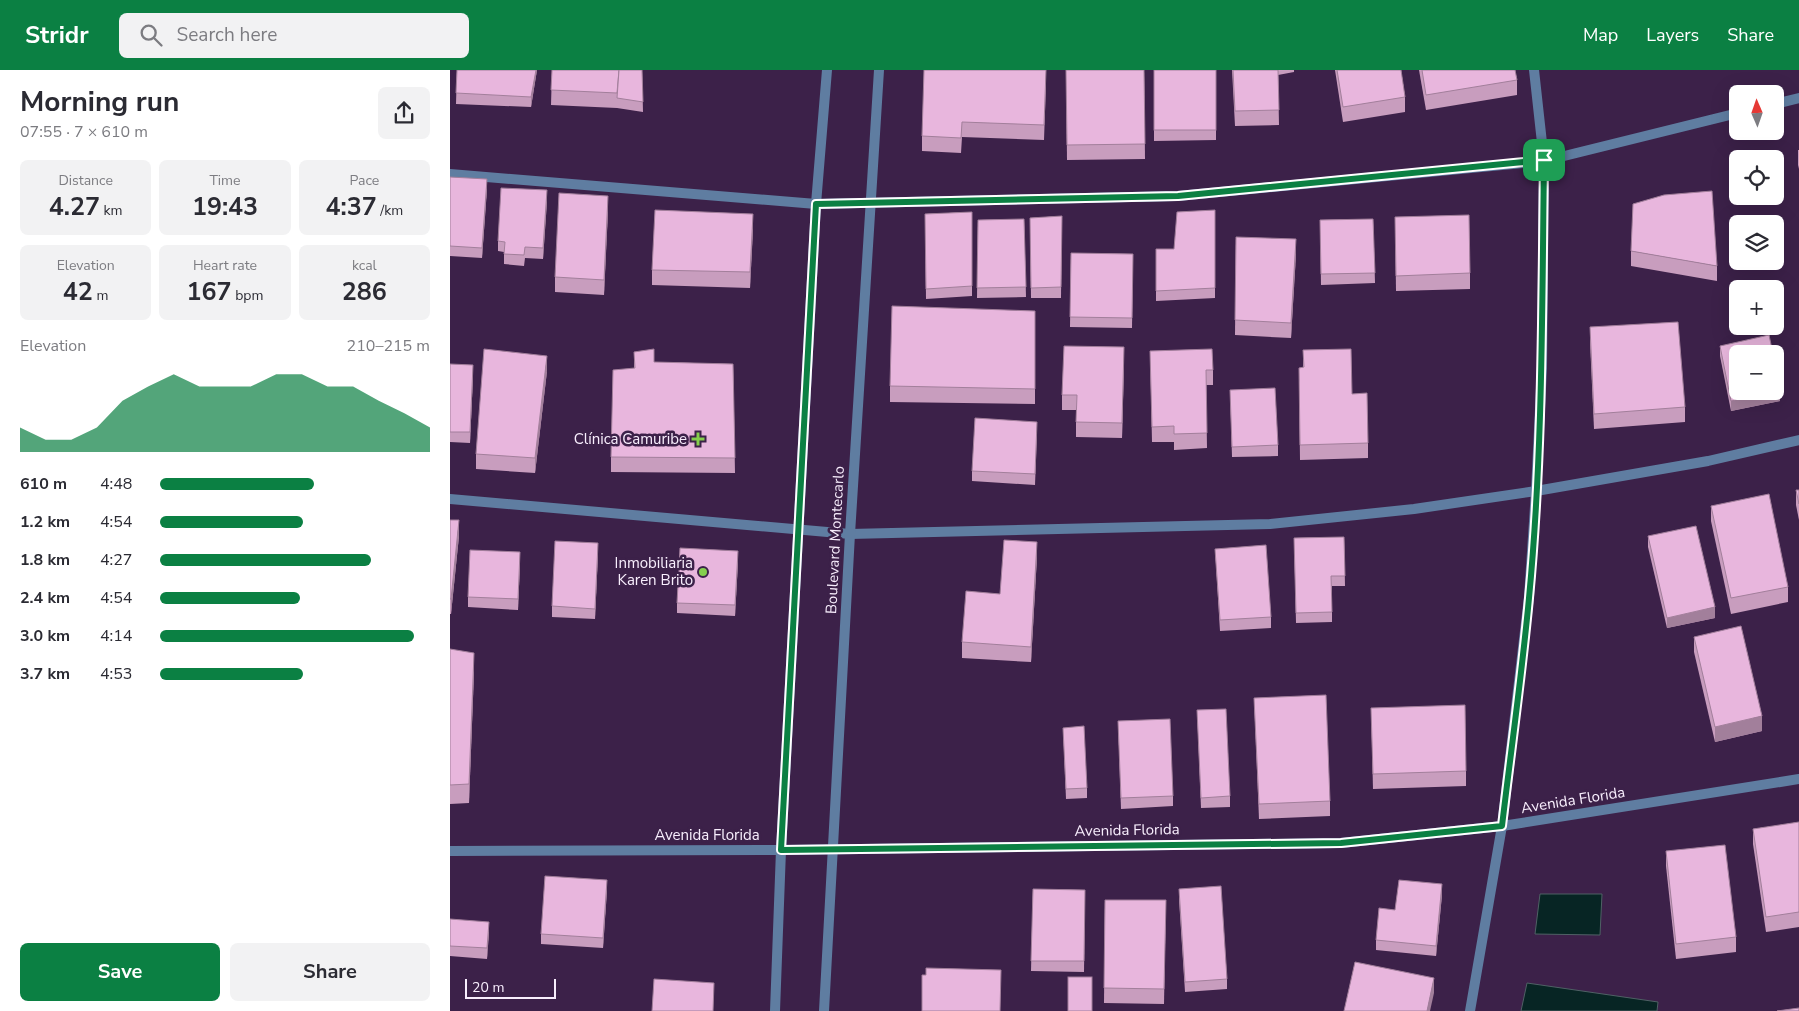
<!DOCTYPE html>
<meta charset="utf-8">
<style>
:root{--surface:#fff;--page:#f2f2f3;--text:#2b2b33;--muted:#7c7c81;--accent:#0b8043}
body{margin:0;font-family:"Nunito Sans",sans-serif;background:var(--page);color:var(--text);height:100vh;display:flex;flex-direction:column;font-size:19px;white-space:nowrap}
*{box-sizing:border-box;margin:0}
p{font-size:16px;color:var(--muted)}
.icon{flex:none;width:28px;height:28px;fill:none;stroke:currentColor;stroke-width:2;stroke-linecap:round;stroke-linejoin:round}
.map{position:relative;flex:1;overflow:hidden}
.drawer{display:flex;flex-direction:column;background:var(--surface);width:450px}
.drawer>*{flex:none}
.needle{width:32px;rotate:358deg}
.fabs{position:absolute;left:1279px;top:15px;display:grid;gap:10px}
.fabs a{display:grid;place-items:center;width:55px;height:55px;border-radius:8px;background:var(--surface);box-shadow:0 5px 20px #0002;font-size:25px}
.scale{position:absolute;left:15px;bottom:12px;width:91px;box-sizing:border-box;padding-left:5px;border:2px solid #f8eefd;border-top:0;font-size:14px;line-height:18px;white-space:nowrap;color:#f8eefd;-webkit-text-stroke:4px #3c2149;paint-order:stroke}
.pin{position:absolute;display:grid;place-items:center;width:42px;height:42px;color:#fff;margin:-21px;border-radius:10px;box-shadow:0 2px 8px #0006}
.round{display:grid;place-items:center;flex:none;width:52px;height:52px;border-radius:8px;background:var(--page)}
.head{display:flex;align-items:center;justify-content:space-between;height:85px;padding:0 20px}
h1{font-size:28px;font-weight:700;line-height:38px}
.metrics{display:grid;grid-template-columns:repeat(3,1fr);gap:8px;height:85px;padding:5px 20px}
.metrics div{display:grid;align-content:center;border-radius:8px;background:var(--page);text-align:center}
.metrics b{font-size:25px;font-weight:700}
.metrics small{font-size:14px;font-weight:400}
.metrics p{font-size:14px}
.chart{height:140px;padding:10px 20px}
.chart p{display:flex;justify-content:space-between}
.chart svg{width:100%;height:90px;margin-top:5px;fill:var(--accent);opacity:.7}
.action{display:flex;gap:10px;margin-top:auto;padding:10px 20px}
.action a{flex:1;height:58px;border-radius:8px;background:var(--accent);color:#fff;font-size:20px;font-weight:700;line-height:58px;text-align:center}
.action a+a{background:var(--page);color:var(--text)}
ul{padding:0 20px;list-style:none;font-size:16px}
li{display:grid;grid-template-columns:80px 60px 1fr;align-items:center;height:38px}
li i{height:12px;border-radius:6px;background:var(--accent)}
header{display:flex;align-items:center;gap:30px;box-sizing:border-box;height:70px;padding:0 25px;background:var(--accent);color:#fff}
header strong{font-size:24px}
nav{display:flex;gap:28px;margin-inline-start:auto;font-size:18px}
.search{width:350px;height:45px;background:var(--page);display:flex;align-items:center;gap:12px;box-sizing:border-box;padding:0 18px;border-radius:8px;color:var(--muted);font-size:19px}
main{display:flex;flex:1;min-height:0}
.map>svg:first-child{display:block}
</style>
<header>
<strong>Stridr</strong>
<div class="search"><svg class="icon" aria-label="search" viewBox="0 0 24 24"><circle cx="10" cy="10" r="6"/><path d="M15 15l6 6"/></svg>Search here</div>
<nav><a>Map</a><a>Layers</a><a>Share</a></nav>
</header>
<main>
<section class="drawer">
<div class="head"><div><h1>Morning run</h1><p>07:55 · 7 × 610 m</p></div><a class="round"><svg class="icon" aria-label="share" viewBox="0 0 24 24"><path d="M12 15V3M7 8l5-5 5 5M5 13v7h14v-7"/></svg></a></div>
<div class="metrics">
<div><p>Distance</p><b>4.27<small> km</small></b></div>
<div><p>Time</p><b>19:43</b></div>
<div><p>Pace</p><b>4:37<small> /km</small></b></div>
</div>
<div class="metrics">
<div><p>Elevation</p><b>42<small> m</small></b></div>
<div><p>Heart rate</p><b>167<small> bpm</small></b></div>
<div><p>kcal</p><b>286</b></div>
</div>
<div class="chart"><p><span>Elevation</span>210–215 m</p>
<svg viewBox="0 0 160 44" preserveAspectRatio="none"><path d="M0 44V32L10 38L20 38L30 32L40 19L50 12L60 6L70 12L80 12L90 12L100 6L110 6L120 12L130 12L140 19L150 25L160 32V44z"/></svg>
</div>
<ul>
<li><b>610 m</b>4:48<i style="width:57%"></i></li>
<li><b>1.2 km</b>4:54<i style="width:53%"></i></li>
<li><b>1.8 km</b>4:27<i style="width:78%"></i></li>
<li><b>2.4 km</b>4:54<i style="width:52%"></i></li>
<li><b>3.0 km</b>4:14<i style="width:94%"></i></li>
<li><b>3.7 km</b>4:53<i style="width:53%"></i></li>
</ul>
<div class="action"><a>Save</a><a>Share</a></div>
</section>
<div class="map">
<svg width="1349" height="941" viewBox="0 0 1349 941">
<rect width="100%" height="100%" fill="#3c2149"/>
<g fill="#072524" stroke="#4f6165">
<path d="M 1090,824 L 1152,824 L 1150,865 L 1085,864 Z"/>
<path d="M 1077,913 L 1208,932 L 1207,941 L 1071,941 Z"/>
</g>
<g fill="none" stroke-linecap="round" stroke-linejoin="round">
<g stroke="#5f7da1" stroke-width="10">
<path d="M 1325,34 L 1349,28"/>
<path d="M 0,104 L 366,134 L 728,126 L 1094,91 L 1288,43"/>
<path d="M 0,429 L 400,464 L 820,454 L 964,439 L 1086,421 L 1258,391 L 1349,370"/>
<path d="M 0,781 L 331,780 L 891,773 L 1052,756 L 1349,709"/>
<path d="M 325,941 L 331,780 L 366,134 L 377,0"/>
<path d="M 374,941 L 400,464 L 429,0"/>
<path d="M 1020,941 L 1052,756 L 1079,527 L 1086,421 L 1092,298 L 1094,91 L 1084,0"/>
</g>
</g>
<g fill="#c89dbe">
<path d="M 7,0 L 87,0 L 81,37 L 6,34 Z"/>
<path d="M 102,0 L 192,0 L 193,42 L 167,38 L 101,35 Z"/>
<path d="M 616,0 L 694,0 L 695,89 L 617,90 Z"/>
<path d="M 704,0 L 766,0 L 766,70 L 704,71 Z"/>
<path d="M 782,0 L 844,0 L 844,2 L 828,5 L 829,55 L 785,56 Z"/>
<path d="M 885,0 L 951,0 L 955,27 L 955,42 L 893,52 Z"/>
<path d="M 969,0 L 1065,0 L 1067,10 L 1067,25 L 976,40 Z"/>
<path d="M 596,14 L 594,70 L 512,67 L 511,83 L 472,81 L 472,66 Z"/>
<path d="M 1348,80 L 1349,80 L 1349,99 L 1348,95 Z"/>
<path d="M 0,107 L 37,119 L 32,188 L 0,186 Z"/>
<path d="M 97,131 L 93,189 L 75,188 L 74,196 L 54,194 L 54,182 L 48,181 L 48,171 Z"/>
<path d="M 765,140 L 765,228 L 706,231 L 706,179 L 724,179 Z"/>
<path d="M 158,141 L 154,225 L 105,222 L 105,207 Z"/>
<path d="M 522,142 L 522,226 L 476,229 L 475,144 Z"/>
<path d="M 612,146 L 611,228 L 581,228 L 580,148 Z"/>
<path d="M 945,147 L 1020,203 L 1020,219 L 946,221 Z"/>
<path d="M 574,149 L 576,227 L 527,228 L 528,150 Z"/>
<path d="M 923,149 L 925,213 L 871,215 L 870,150 Z"/>
<path d="M 303,159 L 300,218 L 202,215 L 202,200 Z"/>
<path d="M 786,167 L 846,184 L 841,268 L 785,265 Z"/>
<path d="M 1181,181 L 1267,196 L 1267,211 L 1181,196 Z"/>
<path d="M 621,183 L 683,184 L 682,258 L 620,257 Z"/>
<path d="M 585,241 L 585,334 L 440,332 L 440,316 Z"/>
<path d="M 1140,257 L 1235,337 L 1235,352 L 1144,359 L 1140,272 Z"/>
<path d="M 1270,276 L 1330,331 L 1281,341 L 1270,286 Z"/>
<path d="M 853,280 L 902,324 L 918,373 L 918,388 L 850,390 L 849,313 L 853,298 Z"/>
<path d="M 700,281 L 763,300 L 763,315 L 756,315 L 757,378 L 724,380 L 724,372 L 702,372 Z"/>
<path d="M 184,282 L 204,292 L 283,294 L 285,403 L 161,402 L 161,387 L 184,298 Z"/>
<path d="M 674,292 L 672,368 L 626,367 L 626,340 L 612,340 L 612,325 Z"/>
<path d="M 0,294 L 23,306 L 20,373 L 0,372 Z"/>
<path d="M 97,301 L 85,403 L 26,399 L 26,384 Z"/>
<path d="M 780,320 L 828,375 L 828,386 L 782,387 Z"/>
<path d="M 587,363 L 585,415 L 522,411 L 522,401 Z"/>
<path d="M 1346,420 L 1349,420 L 1349,450 L 1346,435 Z"/>
<path d="M 1261,436 L 1338,517 L 1338,532 L 1281,544 L 1261,451 Z"/>
<path d="M 0,450 L 9,466 L 1,544 L 0,544 Z"/>
<path d="M 1198,466 L 1265,548 L 1217,558 L 1198,477 Z"/>
<path d="M 894,467 L 895,516 L 882,516 L 882,552 L 846,553 L 844,468 Z"/>
<path d="M 765,479 L 821,547 L 821,558 L 770,561 Z"/>
<path d="M 148,483 L 145,549 L 102,547 L 102,536 Z"/>
<path d="M 587,487 L 581,592 L 512,588 L 512,572 L 550,524 Z"/>
<path d="M 288,492 L 285,546 L 227,543 L 227,533 Z"/>
<path d="M 70,493 L 68,540 L 18,537 L 18,527 Z"/>
<path d="M 1244,567 L 1312,661 L 1265,672 L 1244,582 Z"/>
<path d="M 0,579 L 24,602 L 19,733 L 0,734 Z"/>
<path d="M 804,628 L 880,731 L 880,746 L 809,749 Z"/>
<path d="M 921,638 L 1016,701 L 1016,716 L 923,719 Z"/>
<path d="M 747,640 L 780,726 L 780,737 L 751,738 Z"/>
<path d="M 668,651 L 723,726 L 723,736 L 671,739 Z"/>
<path d="M 613,658 L 637,718 L 637,728 L 616,729 Z"/>
<path d="M 1349,752 L 1349,857 L 1316,862 L 1303,774 L 1303,759 Z"/>
<path d="M 1216,781 L 1286,867 L 1286,882 L 1226,889 L 1216,796 Z"/>
<path d="M 583,819 L 635,820 L 634,902 L 581,901 Z"/>
<path d="M 729,819 L 777,909 L 777,919 L 735,922 L 729,829 Z"/>
<path d="M 157,820 L 153,878 L 91,874 L 91,864 Z"/>
<path d="M 992,825 L 986,886 L 926,880 L 926,870 L 945,840 Z"/>
<path d="M 655,830 L 716,830 L 714,934 L 654,933 Z"/>
<path d="M 0,849 L 39,862 L 37,889 L 0,886 Z"/>
</g>
<g fill="#a27f9b">
<path d="M 86,0 L 87,0 L 81,37 L 81,27 Z"/>
<path d="M 37,109 L 37,119 L 32,188 L 32,178 Z"/>
<path d="M 97,120 L 97,131 L 93,189 L 93,178 Z"/>
<path d="M 158,126 L 158,141 L 154,225 L 154,210 Z"/>
<path d="M 303,144 L 303,159 L 300,218 L 300,202 Z"/>
<path d="M 846,169 L 846,184 L 841,268 L 841,253 Z"/>
<path d="M 674,277 L 674,292 L 672,368 L 672,353 Z"/>
<path d="M 97,286 L 97,301 L 85,403 L 85,388 Z"/>
<path d="M 23,295 L 23,306 L 20,373 L 20,362 Z"/>
<path d="M 1330,320 L 1330,331 L 1281,341 L 1281,331 Z"/>
<path d="M 9,450 L 9,466 L 1,544 L 1,529 Z"/>
<path d="M 587,472 L 587,487 L 581,592 L 581,577 Z"/>
<path d="M 148,473 L 148,483 L 145,549 L 145,539 Z"/>
<path d="M 288,481 L 288,492 L 285,546 L 285,535 Z"/>
<path d="M 70,482 L 70,493 L 68,540 L 68,529 Z"/>
<path d="M 1265,537 L 1265,548 L 1217,558 L 1217,548 Z"/>
<path d="M 24,583 L 24,602 L 19,733 L 19,714 Z"/>
<path d="M 1312,646 L 1312,661 L 1265,672 L 1265,657 Z"/>
<path d="M 157,810 L 157,820 L 153,878 L 153,868 Z"/>
<path d="M 992,814 L 992,825 L 986,886 L 986,876 Z"/>
<path d="M 39,852 L 39,862 L 37,889 L 37,878 Z"/>
<path d="M 984,908 L 984,923 L 980,941 L 977,941 Z"/>
</g>
<g fill="#e8b6dd" stroke="#a27f9b">
<path d="M 7,0 L 86,0 L 81,27 L 6,23 Z"/>
<path d="M 102,0 L 169,0 L 167,23 L 101,20 Z"/>
<path d="M 169,0 L 192,0 L 193,32 L 167,28 Z"/>
<path d="M 474,0 L 596,0 L 594,55 L 512,52 L 511,68 L 472,66 Z"/>
<path d="M 616,0 L 694,0 L 695,74 L 617,75 Z"/>
<rect x="704" y="0" width="62" height="60"/>
<path d="M 783,0 L 828,0 L 829,40 L 785,41 Z"/>
<path d="M 887,0 L 951,0 L 955,27 L 893,37 Z"/>
<path d="M 972,0 L 1065,0 L 1067,10 L 976,25 Z"/>
<path d="M 0,107 L 37,109 L 32,178 L 0,176 Z"/>
<path d="M 51,118 L 97,120 L 93,178 L 75,177 L 74,185 L 54,184 L 55,172 L 48,171 Z"/>
<path d="M 1262,121 L 1267,196 L 1181,181 L 1183,134 L 1214,125 Z"/>
<path d="M 109,123 L 158,126 L 154,210 L 105,207 Z"/>
<path d="M 205,140 L 303,144 L 300,202 L 202,200 Z"/>
<path d="M 765,140 L 765,218 L 706,221 L 706,179 L 724,179 L 727,142 Z"/>
<path d="M 522,142 L 522,216 L 476,219 L 475,144 Z"/>
<path d="M 1019,145 L 1020,203 L 946,206 L 945,147 Z"/>
<path d="M 612,146 L 611,217 L 581,218 L 580,148 Z"/>
<path d="M 574,149 L 576,217 L 527,218 L 528,150 Z"/>
<path d="M 923,149 L 925,203 L 871,204 L 870,150 Z"/>
<path d="M 786,167 L 846,169 L 841,253 L 785,250 Z"/>
<path d="M 621,183 L 683,184 L 682,248 L 620,247 Z"/>
<path d="M 442,236 L 585,241 L 585,319 L 440,316 Z"/>
<path d="M 1228,252 L 1235,337 L 1144,344 L 1140,257 Z"/>
<path d="M 1319,265 L 1323,284 L 1288,284 L 1288,321 L 1325,321 L 1325,295 L 1330,320 L 1281,331 L 1270,276 Z"/>
<path d="M 614,276 L 674,277 L 672,353 L 626,352 L 627,325 L 612,325 Z"/>
<path d="M 34,279 L 97,286 L 85,388 L 26,384 Z"/>
<path d="M 204,279 L 204,292 L 283,294 L 285,388 L 161,387 L 163,300 L 185,298 L 184,282 Z"/>
<path d="M 762,279 L 763,300 L 756,300 L 757,363 L 724,364 L 724,356 L 702,357 L 700,281 Z"/>
<path d="M 901,279 L 902,324 L 917,323 L 918,373 L 850,375 L 849,298 L 854,297 L 853,280 Z"/>
<path d="M 0,294 L 23,295 L 20,362 L 0,362 Z"/>
<path d="M 825,318 L 828,375 L 782,377 L 780,320 Z"/>
<path d="M 525,348 L 587,352 L 585,404 L 522,401 Z"/>
<path d="M 1346,420 L 1349,420 L 1349,434 Z"/>
<path d="M 1319,424 L 1338,517 L 1281,528 L 1261,436 Z"/>
<path d="M 0,450 L 9,450 L 1,529 L 0,529 Z"/>
<path d="M 1246,456 L 1265,537 L 1217,548 L 1198,466 Z"/>
<path d="M 894,467 L 895,506 L 881,506 L 882,542 L 846,543 L 844,468 Z"/>
<path d="M 554,470 L 587,472 L 581,577 L 512,572 L 516,521 L 550,524 Z"/>
<path d="M 105,471 L 148,473 L 145,539 L 102,536 Z"/>
<path d="M 816,475 L 821,547 L 770,550 L 765,479 Z"/>
<path d="M 230,478 L 288,481 L 285,535 L 227,533 Z"/>
<path d="M 20,480 L 70,482 L 68,529 L 18,527 Z"/>
<path d="M 1291,556 L 1312,646 L 1265,657 L 1244,567 Z"/>
<path d="M 0,579 L 24,583 L 19,714 L 0,715 Z"/>
<path d="M 876,625 L 880,731 L 809,734 L 804,628 Z"/>
<path d="M 1015,635 L 1016,701 L 923,704 L 921,638 Z"/>
<path d="M 776,639 L 780,726 L 751,728 L 747,640 Z"/>
<path d="M 720,649 L 723,726 L 671,728 L 668,651 Z"/>
<path d="M 634,656 L 637,718 L 616,719 L 613,658 Z"/>
<path d="M 1349,752 L 1349,842 L 1316,847 L 1303,759 Z"/>
<path d="M 1275,775 L 1286,867 L 1226,874 L 1216,781 Z"/>
<path d="M 95,806 L 157,810 L 153,868 L 91,864 Z"/>
<path d="M 949,810 L 992,814 L 986,876 L 926,870 L 929,838 L 945,840 Z"/>
<path d="M 771,816 L 777,909 L 735,912 L 729,819 Z"/>
<path d="M 583,819 L 635,820 L 634,891 L 581,891 Z"/>
<path d="M 655,830 L 716,830 L 714,919 L 654,918 Z"/>
<path d="M 0,849 L 39,852 L 37,878 L 0,876 Z"/>
<path d="M 905,892 L 984,908 L 977,941 L 894,941 Z"/>
<path d="M 476,898 L 551,900 L 550,941 L 472,941 L 472,905 L 476,905 Z"/>
<rect x="618" y="907" width="24" height="34"/>
<path d="M 204,909 L 264,913 L 263,941 L 202,941 Z"/>
<path d="M 1349,938 L 1349,941 L 1327,941 Z"/>
</g>
<g fill="none" stroke-linecap="round" stroke-linejoin="round">
<defs>
<path id="route" d="M 1094,90 C 1092,236 1093,382 1079,528 C 1072,604 1061,680 1052,756 L 891,773 L 331,780 L 366,134 L 728,126 Z"/>
</defs>
<use href="#route" stroke="#fff" stroke-width="10"/>
<use href="#route" stroke="#0b8043" stroke-width="6"/>
</g>
<g fill="#85cf4d" stroke="#3c2149" stroke-width="2">
<path d="M245.5 361.5h5v5h5v5h-5v5h-5v-5h-5v-5h5z"/>
<circle cx="253" cy="502" r="5"/>
</g>
<g text-anchor="middle" dominant-baseline="central" stroke-width="5" stroke-linejoin="round" paint-order="stroke">
<g font-size="15" fill="#f8eefd" stroke="#3c2149" text-anchor="end">
<text x="237" y="369">Clínica Camuribe</text>
<text x="243" y="493">Inmobiliaria<tspan x="243" dy="17">Karen Brito</tspan></text>
</g>
<g font-size="15" fill="#f8eefd" stroke="#3c2149">
<text transform="translate(385 470) rotate(-87)">Boulevard Montecarlo</text>
<text transform="translate(1123 730) rotate(-9)">Avenida Florida</text>
<text transform="translate(677 760) rotate(-1)">Avenida Florida</text>
<text x="257" y="765">Avenida Florida</text>
</g>
</g>
</svg>
<div class="fabs">
<a><svg class="needle" viewBox="-14 -14 28 28"><path d="M0-13l5 13h-10z" fill="#e53935"/><path d="M0 13l5-13h-10z" fill="#7c7c81"/></svg></a>
<a><svg class="icon" aria-label="locate" viewBox="0 0 24 24"><circle cx="12" cy="12" r="6"/><path d="M12 2v4M12 18v4M2 12h4M18 12h4"/></svg></a>
<a><svg class="icon" aria-label="layers" viewBox="0 0 24 24"><path d="M12 4l9 5-9 5-9-5zM3 14l9 5 9-5"/></svg></a>
<a>+</a>
<a>−</a>
</div>
<div class="scale">20 m</div>
<div class="pin" style="left:1094px;top:90px;background:#1e9e55"><svg class="icon" aria-label="arrive" viewBox="0 0 24 24"><path d="M6 21V4h12l-3 4 3 4H6"/></svg></div>
</div>
</main>
